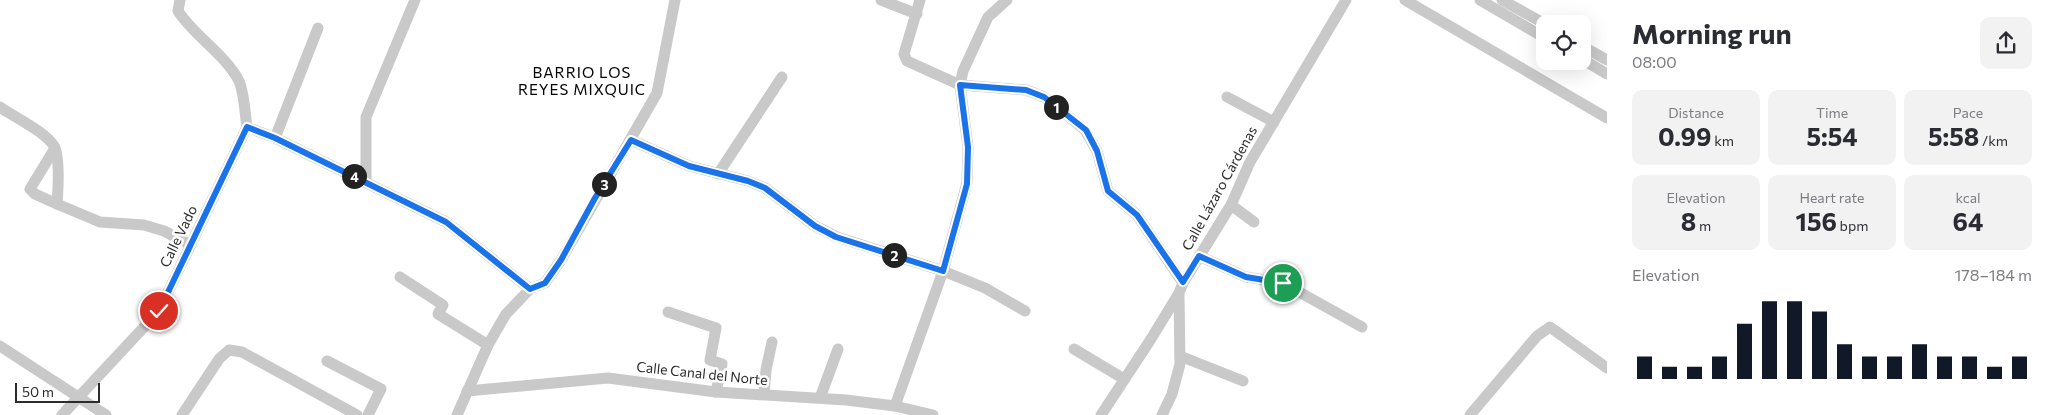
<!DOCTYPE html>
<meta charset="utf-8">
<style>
:root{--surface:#fff;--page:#f2f2f3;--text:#2b2b33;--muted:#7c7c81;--accent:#111827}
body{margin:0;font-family:Commissioner,sans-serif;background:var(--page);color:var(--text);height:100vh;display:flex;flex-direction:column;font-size:19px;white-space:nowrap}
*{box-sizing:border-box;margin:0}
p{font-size:16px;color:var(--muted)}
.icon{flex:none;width:28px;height:28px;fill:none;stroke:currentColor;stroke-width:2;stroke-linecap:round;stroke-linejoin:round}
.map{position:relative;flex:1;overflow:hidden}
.panel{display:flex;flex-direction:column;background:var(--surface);width:450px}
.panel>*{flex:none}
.controls{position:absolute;left:1536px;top:15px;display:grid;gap:10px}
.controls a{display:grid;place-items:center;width:55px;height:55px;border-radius:10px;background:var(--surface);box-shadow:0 5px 20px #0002;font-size:25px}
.scale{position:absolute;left:15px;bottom:12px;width:85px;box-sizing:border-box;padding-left:5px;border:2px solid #2c2c2c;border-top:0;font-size:14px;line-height:18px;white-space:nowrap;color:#2c2c2c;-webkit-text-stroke:4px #fff;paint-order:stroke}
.pin{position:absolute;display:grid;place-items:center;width:42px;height:42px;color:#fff;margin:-21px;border:2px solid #fff;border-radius:50%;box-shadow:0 1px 5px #0007}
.km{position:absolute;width:25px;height:25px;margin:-12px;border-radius:50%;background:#222;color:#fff;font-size:14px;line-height:25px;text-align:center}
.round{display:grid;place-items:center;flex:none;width:52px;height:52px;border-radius:10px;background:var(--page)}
.headline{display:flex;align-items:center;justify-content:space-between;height:85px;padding:0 25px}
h1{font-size:28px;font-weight:700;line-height:38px}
.stats{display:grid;grid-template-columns:repeat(3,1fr);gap:8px;height:85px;padding:5px 25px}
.stats div{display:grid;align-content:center;border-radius:10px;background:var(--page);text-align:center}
.stats b{font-size:25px;font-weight:700}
.stats small{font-size:14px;font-weight:400}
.stats p{font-size:14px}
.chart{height:140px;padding:10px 25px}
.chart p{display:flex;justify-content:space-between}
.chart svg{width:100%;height:90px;margin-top:5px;stroke:var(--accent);stroke-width:6}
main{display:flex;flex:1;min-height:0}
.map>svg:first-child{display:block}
</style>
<main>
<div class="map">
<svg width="1607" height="415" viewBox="0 0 1607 415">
<rect width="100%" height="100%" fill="#fff"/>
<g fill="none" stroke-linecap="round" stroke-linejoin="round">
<g stroke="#c9c9c9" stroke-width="11">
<path d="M 180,0 L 178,11 C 195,37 224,53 239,81 C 244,92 245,114 247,127 L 275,138 L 446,222 L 530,289"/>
<path d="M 881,0 L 917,14"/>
<path d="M 920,0 L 904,54 L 907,61 L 960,85 L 1026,90 L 1044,97 L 1068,116 L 1085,130 L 1097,151 L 1108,191 L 1137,215 L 1183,283"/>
<path d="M 1405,0 L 1607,118"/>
<path d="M 1480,0 L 1545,38"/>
<path d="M 1502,0 L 1545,24"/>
<path d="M 1582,46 L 1607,60"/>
<path d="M 1582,59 L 1607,74"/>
<path d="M 1227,97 L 1274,122"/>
<path d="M 0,107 C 14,117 46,132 54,146 C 60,157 58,191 57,204 L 100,222 L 144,225 L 164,231 L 191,245"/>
<path d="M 275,138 L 318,28"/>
<path d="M 631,140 L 689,166 L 748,181 L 765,188 L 815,226 L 837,237 L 943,271 L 985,288 L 1025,311"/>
<path d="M 55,148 L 30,189 L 35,194 L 57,204"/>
<path d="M 718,174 L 782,77"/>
<path d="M 366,182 L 366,117 L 415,0"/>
<path d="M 1231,205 L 1254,222"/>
<path d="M 1199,256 L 1246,277 L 1283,283 L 1362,327"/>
<path d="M 400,277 L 443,305 L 438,314 L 488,345"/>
<path d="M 668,312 L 716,328 L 710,360 L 722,364 L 716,392"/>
<path d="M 0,346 L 106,415"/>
<path d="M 1074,349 L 1124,379"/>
<path d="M 1180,356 L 1243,381"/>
<path d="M 327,361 L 381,389 L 368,415"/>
<path d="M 467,391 L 608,378 L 716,392 L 846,400 L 895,406 L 933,415"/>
<path d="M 764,394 L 766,370 L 772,342"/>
<path d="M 820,398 L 838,349"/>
<path d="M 895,406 L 943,271 L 967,183 L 968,147 L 960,85 L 963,71 L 988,17 L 1007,0"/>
<path d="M 62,415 L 159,311 L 247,127"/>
<path d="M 182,415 L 219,359 L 229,350 L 242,352 L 357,415"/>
<path d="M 457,415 L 488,345 L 506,314 L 530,289 L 545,283 L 561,260 L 657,93 L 675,0"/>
<path d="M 1101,415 L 1151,339 L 1179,293 L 1183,283 L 1231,205 L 1250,162 L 1346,0"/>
<path d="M 1162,415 L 1172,394 L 1180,364 L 1179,295"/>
<path d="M 1470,415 L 1537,336 L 1550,327 L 1607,368"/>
</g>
</g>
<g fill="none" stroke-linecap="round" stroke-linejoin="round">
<defs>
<path id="route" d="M 159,311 L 247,127 L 275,138 L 446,222 L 530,289 L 545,283 L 561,260 L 595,198 L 631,140 L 689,166 L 748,181 L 765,188 L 815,226 L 836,237 L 943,271 L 967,184 L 968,147 L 960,85 L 1026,90 L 1044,97 L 1086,130 L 1097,151 L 1108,191 L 1137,215 L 1183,282 L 1199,256 L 1246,277 L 1283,283"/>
</defs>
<use href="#route" stroke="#fff" stroke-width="10"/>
<use href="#route" stroke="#1a73e8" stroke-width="6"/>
</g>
<g text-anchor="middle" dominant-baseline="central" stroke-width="5" stroke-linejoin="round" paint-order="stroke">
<g font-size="14" fill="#2c2c2c" stroke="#fff">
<text transform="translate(1219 188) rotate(-61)">Calle Lázaro Cárdenas</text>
<text transform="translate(178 236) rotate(-64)">Calle Vado</text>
<text transform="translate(702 373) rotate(6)">Calle Canal del Norte</text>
</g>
<g font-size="15" letter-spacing="1" fill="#000" stroke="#fff">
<text x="582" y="72">BARRIO LOS<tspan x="582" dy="17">REYES MIXQUIC</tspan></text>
</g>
</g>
</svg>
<div class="controls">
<a><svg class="icon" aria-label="locate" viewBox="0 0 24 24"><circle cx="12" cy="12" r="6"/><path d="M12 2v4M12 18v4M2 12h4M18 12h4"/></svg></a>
</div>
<div class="scale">50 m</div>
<div class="pin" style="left:1283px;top:283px;background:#1e9e55"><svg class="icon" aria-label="arrive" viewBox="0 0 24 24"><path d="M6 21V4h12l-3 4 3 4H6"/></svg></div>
<div class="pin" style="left:159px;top:311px;background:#d93025"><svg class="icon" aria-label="check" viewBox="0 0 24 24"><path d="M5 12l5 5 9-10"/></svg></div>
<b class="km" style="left:1056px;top:107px">1</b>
<b class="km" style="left:894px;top:255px">2</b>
<b class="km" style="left:604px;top:184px">3</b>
<b class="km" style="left:354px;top:176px">4</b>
</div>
<section class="panel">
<div class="headline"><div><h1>Morning run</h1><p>08:00</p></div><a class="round"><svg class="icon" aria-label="share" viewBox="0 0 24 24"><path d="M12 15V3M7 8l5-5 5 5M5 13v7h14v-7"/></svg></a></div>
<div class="stats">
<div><p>Distance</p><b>0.99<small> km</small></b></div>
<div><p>Time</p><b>5:54</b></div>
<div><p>Pace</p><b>5:58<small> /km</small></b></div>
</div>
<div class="stats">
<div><p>Elevation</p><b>8<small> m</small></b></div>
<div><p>Heart rate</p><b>156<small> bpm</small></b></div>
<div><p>kcal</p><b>64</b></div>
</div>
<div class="chart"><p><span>Elevation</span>178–184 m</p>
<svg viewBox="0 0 160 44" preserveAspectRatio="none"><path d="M5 44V33M15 44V38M25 44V38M35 44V33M45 44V17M55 44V6M65 44V6M75 44V11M85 44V27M95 44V33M105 44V33M115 44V27M125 44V33M135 44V33M145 44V38M155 44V33"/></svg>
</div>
</section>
</main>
